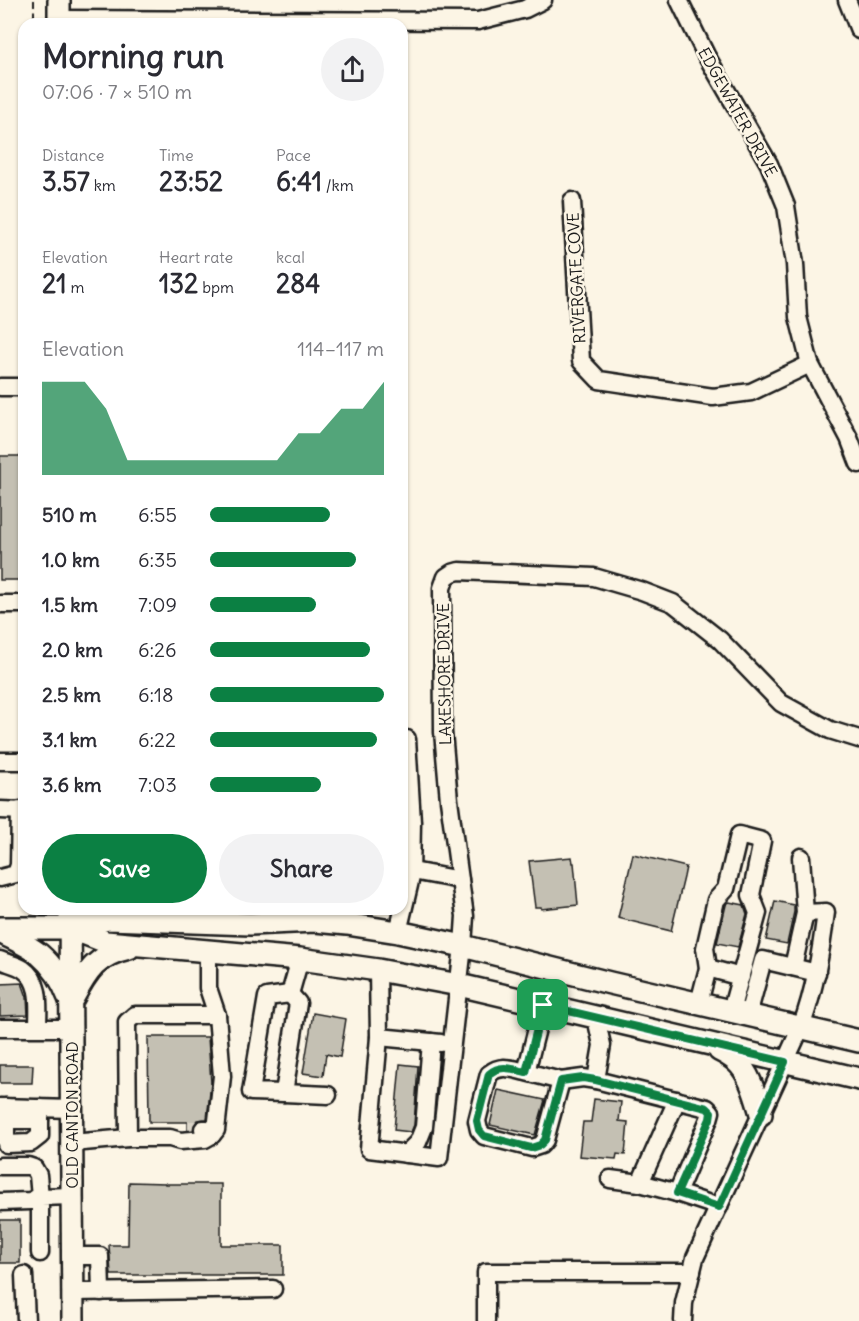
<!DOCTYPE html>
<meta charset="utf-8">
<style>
:root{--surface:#fff;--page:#f2f2f3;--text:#2b2b33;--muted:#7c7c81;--accent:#0b8043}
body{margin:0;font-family:Delius,sans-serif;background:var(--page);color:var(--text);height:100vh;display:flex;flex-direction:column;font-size:22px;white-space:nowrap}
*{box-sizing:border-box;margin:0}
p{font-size:20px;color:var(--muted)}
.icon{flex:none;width:33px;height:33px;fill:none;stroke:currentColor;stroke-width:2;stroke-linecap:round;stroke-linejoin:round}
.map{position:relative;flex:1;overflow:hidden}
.panel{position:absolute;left:18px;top:18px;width:390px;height:897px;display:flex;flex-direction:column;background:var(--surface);border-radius:18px;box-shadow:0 2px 4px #0004}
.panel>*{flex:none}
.pin{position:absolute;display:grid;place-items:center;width:51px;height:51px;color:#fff;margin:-26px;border-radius:12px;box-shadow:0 3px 9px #0006}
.round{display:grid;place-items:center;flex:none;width:63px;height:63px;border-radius:32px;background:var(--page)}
.summary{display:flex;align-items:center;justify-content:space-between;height:102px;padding:0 24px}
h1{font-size:33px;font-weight:700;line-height:45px}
.stats{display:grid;grid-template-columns:repeat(3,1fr);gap:9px;height:102px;padding:6px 24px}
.stats div{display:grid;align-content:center}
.stats b{font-size:26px;font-weight:700}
.stats small{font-size:16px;font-weight:400}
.stats p{font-size:16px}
.chart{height:168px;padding:12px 24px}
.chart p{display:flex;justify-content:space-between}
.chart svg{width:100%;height:108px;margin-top:6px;fill:var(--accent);opacity:.7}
.action{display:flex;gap:12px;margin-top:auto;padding:12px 24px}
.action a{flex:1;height:69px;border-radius:36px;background:var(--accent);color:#fff;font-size:24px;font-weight:700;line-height:69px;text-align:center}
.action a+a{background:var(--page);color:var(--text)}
ul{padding:0 24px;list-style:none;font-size:20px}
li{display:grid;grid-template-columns:96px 72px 1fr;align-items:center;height:45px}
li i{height:15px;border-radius:8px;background:var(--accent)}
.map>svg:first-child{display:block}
</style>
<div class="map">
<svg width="859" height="1321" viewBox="0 0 859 1321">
<rect width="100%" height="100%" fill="#fcf5e5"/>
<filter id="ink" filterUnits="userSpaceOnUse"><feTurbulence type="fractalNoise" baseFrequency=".0167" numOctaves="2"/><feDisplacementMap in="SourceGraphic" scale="12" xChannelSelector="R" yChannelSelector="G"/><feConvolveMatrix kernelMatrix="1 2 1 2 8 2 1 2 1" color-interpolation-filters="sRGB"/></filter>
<g filter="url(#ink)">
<g fill="#c4c0b3" stroke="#1c1c1c" stroke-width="1.5">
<rect x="0" y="456" width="24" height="124"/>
<path d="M 633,854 L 686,867 L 684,877 L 671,931 L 618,918 Z"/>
<path d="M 572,857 L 573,863 L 574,863 L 578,905 L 541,909 L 541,907 L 535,907 L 529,861 Z"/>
<path d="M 775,901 L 794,905 L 794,912 L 787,944 L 766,940 Z"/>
<path d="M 729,902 L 744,905 L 747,914 L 738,947 L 717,943 L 726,905 Z"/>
<path d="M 22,983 L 27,997 L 28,1015 L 0,1016 L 0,984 Z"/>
<path d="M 313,1013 L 346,1019 L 340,1057 L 326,1054 L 323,1076 L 303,1073 Z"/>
<path d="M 148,1037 L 208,1037 L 211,1083 L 207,1119 L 197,1120 L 194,1124 L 193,1129 L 188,1130 L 188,1122 L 149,1122 Z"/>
<path d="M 400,1064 L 418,1066 L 414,1125 L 411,1132 L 394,1130 Z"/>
<path d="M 0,1065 L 33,1065 L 32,1083 L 0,1083 Z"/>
<path d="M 498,1090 L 545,1100 L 535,1135 L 490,1125 Z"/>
<path d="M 594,1099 L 621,1102 L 619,1121 L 628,1122 L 625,1155 L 617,1154 L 616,1159 L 579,1156 L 583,1122 L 591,1122 Z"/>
<path d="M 129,1182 L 165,1183 L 165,1184 L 221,1184 L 221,1245 L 283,1245 L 283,1275 L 111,1275 L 109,1245 L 128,1245 Z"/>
<rect x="0" y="1220" width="20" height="43"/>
</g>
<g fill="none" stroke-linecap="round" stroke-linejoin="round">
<path stroke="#dad4c7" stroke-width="16" stroke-dasharray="16 8" stroke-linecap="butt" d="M 188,1129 L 203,1129"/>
<defs>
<g id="minor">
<path d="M 679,0 L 706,55 L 769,164 L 786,206 L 795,264 L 798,317 L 810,364 L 849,438 L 859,464"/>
<path d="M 847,0 L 859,30"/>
<path d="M 59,19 L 478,21 L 525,9 L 543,0"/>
<path d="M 572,201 L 581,361 L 599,380 L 713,397 L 751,392 L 810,364"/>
<path d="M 0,387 L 24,387"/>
<path d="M 0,604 L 24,604"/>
<path d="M 0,761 L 24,761"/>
<path d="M 0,810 L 24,811"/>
<path d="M 402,869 L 460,880"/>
<path d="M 0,878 L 16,874 L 19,865 L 20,810"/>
<path d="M 398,932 L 411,877 L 412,822 L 407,739 L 402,739"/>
<path d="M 0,960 C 7,963 17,965 23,969 C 42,982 38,1007 38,1027"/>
<path d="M 793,967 L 805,913 L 801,857"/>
<path d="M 708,968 L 741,977"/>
<path d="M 378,970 L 379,1037 L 369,1149 L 439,1158 L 463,946 L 465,916 L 449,800 L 443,732 L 442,588 L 446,577 L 452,573 L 459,571 L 594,577 L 642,591 L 673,603 L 720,640 L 781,703 L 830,730 L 859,739"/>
<path d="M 290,994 L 298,1003 L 284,1093 L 251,1092 L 267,997 Z"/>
<path d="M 290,994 L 300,959"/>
<path d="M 699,1003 L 708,968 L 705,948 L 716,900 L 726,889 L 739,835 L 762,841 L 751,895 L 758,913 L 731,1011"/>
<path d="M 748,1015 L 763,960 L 817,973"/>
<path d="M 596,1018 L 602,1045 L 596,1080 L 707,1108 L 711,1112 L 709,1119 L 677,1193 L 719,1207"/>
<path d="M 0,1028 L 71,1028"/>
<path d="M 379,1037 L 441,1043"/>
<path d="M 526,1072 C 512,1069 501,1064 489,1074 L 477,1121 L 479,1130 L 484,1136 L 532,1148 L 541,1145 L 545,1140 L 561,1081 L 526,1072 L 543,1005"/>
<path d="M 561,1081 L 583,1078 L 596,1080"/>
<path d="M 284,1093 L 328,1095"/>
<path d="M 0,1107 L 72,1109"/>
<path d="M 6,1107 L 6,1144 L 31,1143 L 40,1136 L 40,1108"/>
<path d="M 6,1120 L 40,1120"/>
<path d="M 203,1129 L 207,1129 L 212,1135 L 216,1130 L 222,1076 L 217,1015 L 208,988 L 208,952"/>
<path d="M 128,1138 L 127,1022 L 135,1015 L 217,1015"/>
<path d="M 72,1143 L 128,1138 L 170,1138 L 180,1141 L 205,1139 L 212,1135"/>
<path d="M 406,1154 L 418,1142 L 424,1127 L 431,1042"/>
<path d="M 0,1166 L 28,1166 L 34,1168 L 38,1175 L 40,1197 L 30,1201 L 0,1202"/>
<path d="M 610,1179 L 640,1183"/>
<path d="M 677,1193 L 640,1183 L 677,1100"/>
<path d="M 40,1253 L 40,1197 L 72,1196"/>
<path d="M 73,1256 L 100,1256 L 101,1292"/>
<path d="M 24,1275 L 26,1321"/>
<path d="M 73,1292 L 273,1289"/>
<path d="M 486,1321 L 486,1272 L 692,1272"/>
<path d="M 683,1321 L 684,1303 L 695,1258 L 801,1027 C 815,990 821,951 826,912 L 805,913"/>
</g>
<g id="major">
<path d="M 59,0 L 59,24"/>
<path d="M 70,909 L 73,1321"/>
<path d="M 0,928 L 70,928 L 108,919 L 250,924 L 315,921 L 347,924 L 398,932 L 463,946 L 610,983 L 859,1041"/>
<path d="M 70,928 L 106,942 L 300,959 L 378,970 L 459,985 L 859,1079"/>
<path d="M 0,932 C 13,939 28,945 39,954 C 52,965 63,982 69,998"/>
<path d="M 73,998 C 87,971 97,955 129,948"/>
<path d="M 719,1050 C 725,1053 731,1056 736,1061 C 750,1073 756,1097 761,1114"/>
</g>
</defs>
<use href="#minor" stroke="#1c1c1c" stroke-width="21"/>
<use href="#major" stroke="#1c1c1c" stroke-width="26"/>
<path stroke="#1c1c1c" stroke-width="2" stroke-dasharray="6 4.5" stroke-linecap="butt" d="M 34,0 L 34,24"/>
<use href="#minor" stroke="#fcf5e5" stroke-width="16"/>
<use href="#major" stroke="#fcf5e5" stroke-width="21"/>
</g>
</g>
<g fill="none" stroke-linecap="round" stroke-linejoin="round" filter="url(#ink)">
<defs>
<path id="route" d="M 543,1005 L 785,1062 L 719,1207 L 677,1193 L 710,1119 L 711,1112 L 707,1108 L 596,1080 L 583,1078 L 561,1081 L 545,1140 L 540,1145 L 531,1148 L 484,1136 L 479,1130 L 477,1121 L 489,1074 C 501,1064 512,1069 526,1072 Z"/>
</defs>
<use href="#route" stroke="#fff" stroke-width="12"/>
<use href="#route" stroke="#0b8043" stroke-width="8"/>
</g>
<g text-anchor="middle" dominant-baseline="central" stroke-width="5" stroke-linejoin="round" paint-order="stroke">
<g font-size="16" fill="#1c1c1c" stroke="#fcf5e5">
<text transform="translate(738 112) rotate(61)">EDGEWATER DRIVE</text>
<text transform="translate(576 278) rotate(-93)">RIVERGATE COVE</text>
<text transform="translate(444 674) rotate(-91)">LAKESHORE DRIVE</text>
<text transform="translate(72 1115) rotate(-90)">OLD CANTON ROAD</text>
</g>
</g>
</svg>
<div class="pin" style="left:543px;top:1005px;background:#1e9e55"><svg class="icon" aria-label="arrive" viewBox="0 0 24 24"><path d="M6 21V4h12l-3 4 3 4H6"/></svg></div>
<section class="panel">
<div class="summary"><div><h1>Morning run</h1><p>07:06 · 7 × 510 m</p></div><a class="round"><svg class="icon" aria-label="share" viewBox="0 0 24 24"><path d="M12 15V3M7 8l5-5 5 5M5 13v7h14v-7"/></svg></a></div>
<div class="stats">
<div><p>Distance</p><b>3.57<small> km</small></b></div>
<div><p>Time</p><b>23:52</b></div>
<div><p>Pace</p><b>6:41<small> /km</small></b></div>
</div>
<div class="stats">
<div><p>Elevation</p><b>21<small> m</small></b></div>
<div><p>Heart rate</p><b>132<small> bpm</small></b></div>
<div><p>kcal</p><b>284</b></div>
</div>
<div class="chart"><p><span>Elevation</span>114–117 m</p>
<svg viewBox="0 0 160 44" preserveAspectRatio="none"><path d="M0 44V6L10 6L20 6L30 17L40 38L50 38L60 38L70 38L80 38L90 38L100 38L110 38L120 27L130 27L140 17L150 17L160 6V44z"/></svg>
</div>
<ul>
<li><b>510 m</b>6:55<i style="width:69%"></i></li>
<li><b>1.0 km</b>6:35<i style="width:84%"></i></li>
<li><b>1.5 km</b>7:09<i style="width:61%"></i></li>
<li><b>2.0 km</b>6:26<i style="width:92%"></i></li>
<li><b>2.5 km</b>6:18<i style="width:100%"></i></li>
<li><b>3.1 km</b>6:22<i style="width:96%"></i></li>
<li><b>3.6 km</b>7:03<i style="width:64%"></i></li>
</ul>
<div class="action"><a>Save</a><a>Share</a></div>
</section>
</div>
